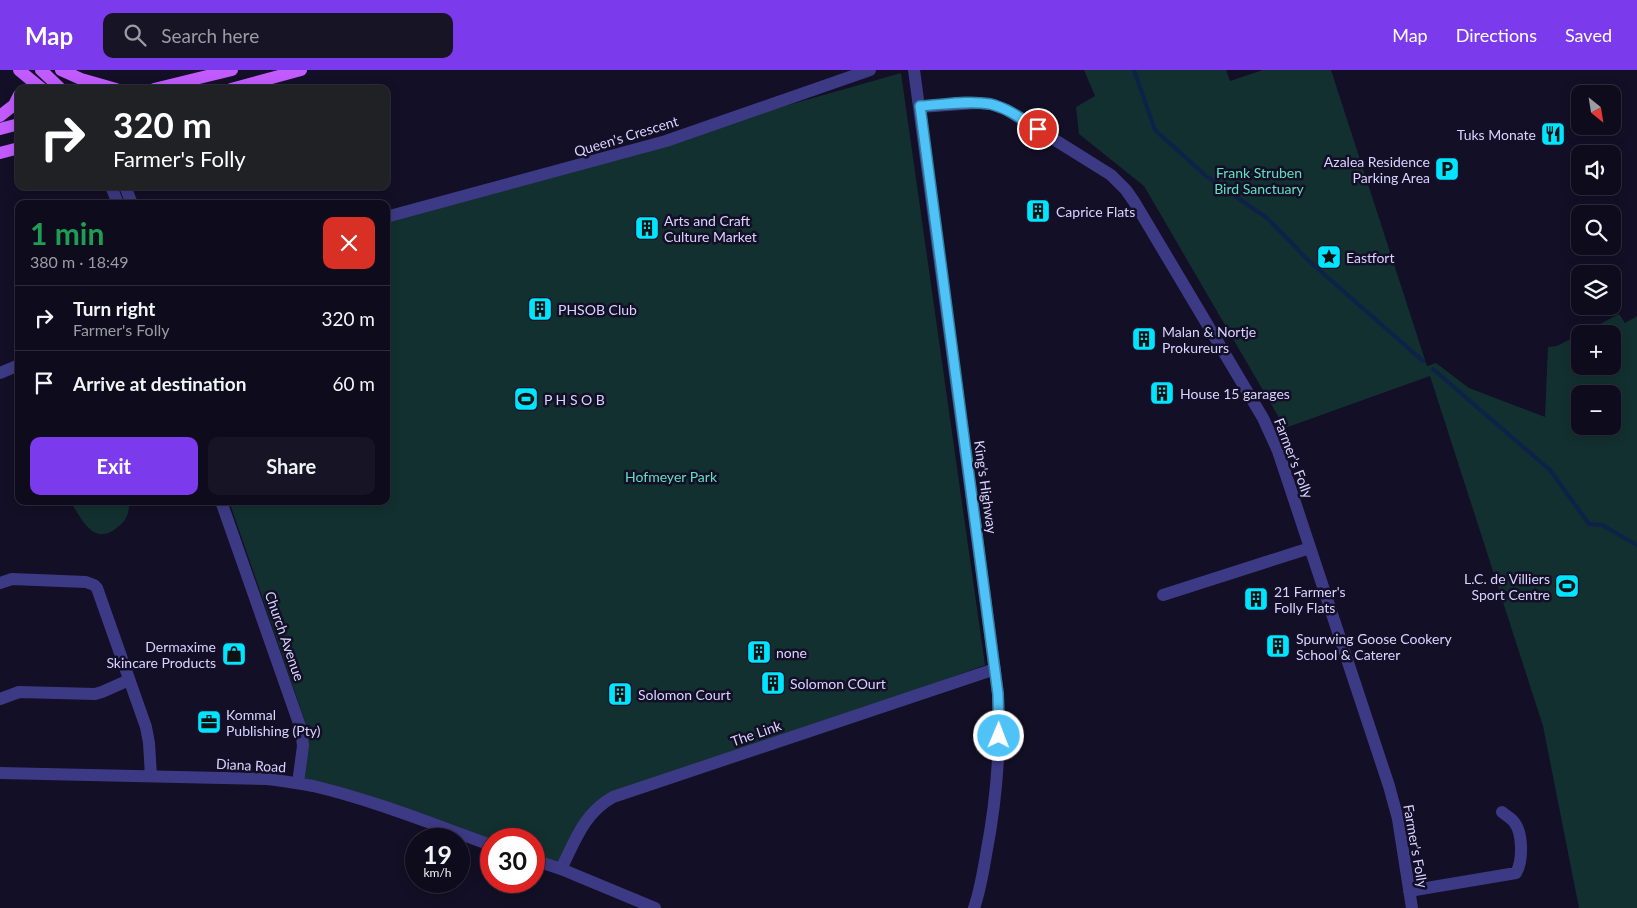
<!DOCTYPE html>
<meta charset="utf-8">
<style>
body{margin:0;font-family:Lato,sans-serif;background:#171425;color:#f1f3f6;height:100vh;display:flex;flex-direction:column;font-size:19px;white-space:nowrap}
*{box-sizing:border-box;margin:0}
p{font-size:16px;color:#9b9ba3}
.icon{flex:none;width:28px;height:28px;fill:none;stroke:currentColor;stroke-width:2;stroke-linecap:round;stroke-linejoin:round}
.map{position:relative;flex:1;overflow:hidden}
.side{position:absolute;left:15px;top:130px;width:375px;height:305px;display:flex;flex-direction:column;background:#0e0b1c;border-radius:10px;box-shadow:0 2px 12px #0003,0 0 0 1px #2e2b3b}
.side>*{flex:none}
.guide{position:absolute;left:15px;top:15px;width:375px;height:105px;border-radius:10px;box-shadow:0 2px 12px #0003,0 0 0 1px #2e2b3b;background:#202124;color:#fff;overflow:hidden}
.needle{width:32px;rotate:150deg}
.controls{position:absolute;left:1571px;top:15px;display:grid;gap:10px}
.controls a{display:grid;place-items:center;width:50px;height:50px;border-radius:10px;background:#0e0b1c;box-shadow:0 2px 12px #0003,0 0 0 1px #2e2b3b;font-size:25px}
.speed{position:absolute;left:405px;top:758px;display:flex;gap:10px;font-size:25px;font-weight:700;text-align:center}
.speed>*{display:grid;place-content:center;width:65px;height:65px;border-radius:50%;background:#0e0b1c;box-shadow:0 2px 12px #0003,0 0 0 1px #2e2b3b;line-height:1}
.speed small{font-size:12px;font-weight:400}
.speed .limit{border:8px solid #d22;background:#fff;color:#111}
.pin{position:absolute;display:grid;place-items:center;width:42px;height:42px;color:#fff;margin:-21px;border:2px solid #fff;border-radius:50%;box-shadow:0 1px 5px #0007}
.me{position:absolute;width:55px;margin:-28px;rotate:1deg;stroke-linejoin:round;filter:drop-shadow(0 0 4px #0008)}
.turn{display:flex;align-items:center;gap:18px;height:105px;padding:0 15px;font-size:22px}
.turn .icon{width:65px;height:65px;stroke-width:2.5}
.turn b{display:block;font-size:35px;line-height:42px}
.round{display:grid;place-items:center;flex:none;width:52px;height:52px;border-radius:10px;background:#171425}
.overview{display:flex;align-items:center;justify-content:space-between;height:85px;padding:0 15px}
h1{font-size:30px;font-weight:700;line-height:38px;color:#1e9e55}
.cta{display:flex;gap:10px;margin-top:auto;padding:10px 15px}
.cta a{flex:1;height:58px;border-radius:10px;background:#7c3aed;color:#fff;font-size:20px;font-weight:700;line-height:58px;text-align:center}
.cta a+a{background:#171425;color:#f1f3f6}
ul{padding:0;list-style:none}
li{display:flex;align-items:center;gap:15px;height:65px;padding:0 15px;border-top:1px solid #2e2b3b}
li div{flex:1}
li b{display:block;font-size:19px}
li em{font-style:normal}
header{display:flex;align-items:center;gap:30px;box-sizing:border-box;height:70px;padding:0 25px;background:#7c3aed;color:#fff}
header strong{font-size:24px}
nav{display:flex;gap:28px;margin-inline-start:auto;font-size:18px}
.search{width:350px;height:45px;background:#171425;display:flex;align-items:center;gap:12px;box-sizing:border-box;padding:0 18px;border-radius:10px;color:#9b9ba3;font-size:19px}
.map>svg:first-child{display:block}
.green{fill:#12302f;fill-rule:evenodd}
.lines{fill:none;stroke-linecap:round;stroke-linejoin:round}
.stream{stroke:#0c2248;stroke-width:4}
.minor{stroke:#3d3a85;stroke-width:12}
.major{stroke:#c25bff;stroke-width:12}
.route-casing{stroke:#337fa1;stroke-width:12}
.route{stroke:#4fc3f7;stroke-width:9}
.labels{text-anchor:middle;dominant-baseline:central;stroke-width:5;stroke-linejoin:round;paint-order:stroke}
.poi-label{font-size:14px;fill:#d9d4ff;stroke:#130f26;text-anchor:start}
.street-label{font-size:14px;fill:#d9d4ff;stroke:#130f26}
.park-label{font-size:14px;fill:#5fe0c0;stroke:#130f26}
</style>
<header>
<strong>Map</strong>
<div class="search"><svg class="icon" aria-label="search" viewBox="0 0 24 24"><circle cx="10" cy="10" r="6"/><path d="M15 15l6 6"/></svg>Search here</div>
<nav><a>Map</a><a>Directions</a><a>Saved</a></nav>
</header>
<div class="map">
<svg width="1637" height="838" viewBox="0 0 1637 838">
<rect width="100%" height="100%" fill="#130f26"/>
<path class="green" d="M 1084,0 L 1226,0 L 1230,11 L 1263,0 L 1331,0 L 1427,296 L 1436,293 L 1469,318 L 1545,347 L 1548,277 L 1557,276 L 1580,264 L 1580,296 L 1612,296 L 1612,264 L 1581,264 L 1619,244 L 1625,253 L 1637,246 L 1637,838 L 1579,838 L 1543,656 L 1430,306 L 1285,358 L 1144,116 L 1079,64 L 1076,37 L 1095,26 ZM 1580,324 L 1612,324 L 1612,356 L 1580,356 Z
M 901,3 L 985,595 L 598,737 L 561,799 L 534,790 L 534,769 L 491,769 L 298,713 L 309,663 L 229,431 L 386,431 L 386,149 Z
M 70,431 L 125,431 L 129,435 C 129,443 126,451 119,456 C 94,478 83,451 70,431 Z"/>
<g class="lines">
<path class="stream" d="M 1134,0 L 1155,60 L 1206,106 L 1267,148 L 1309,191 L 1423,291
M 1433,299 L 1550,400 L 1589,454 L 1602,455 L 1637,475"/>
<path class="minor" d="M 914,0 L 998,624 C 1001,678 996,733 986,785 C 983,803 980,821 974,838
M 920,37 L 976,33 L 991,34 L 1007,40 L 1111,105 L 1126,120 L 1135,133 L 1263,348 L 1278,381 L 1389,716 L 1398,749 L 1412,838
M 111,116 L 118,134
M 125,116 L 132,134
M 386,147 L 666,71 L 870,0
M 0,303 L 19,295
M 221,431 L 301,659 L 303,676 L 298,713
M 0,513 L 12,509 L 86,512 L 94,515 L 97,518 L 146,657 L 149,673 L 151,706
M 1163,525 L 1310,478
M 0,629 L 19,622 L 95,624 L 102,622 L 129,610
M 0,703 L 267,709 C 282,711 298,713 313,716 C 373,730 432,754 491,775
M 534,790 L 561,799 L 655,838
M 561,799 C 575,771 584,743 613,727 L 995,599
M 1409,821 L 1516,803 C 1523,791 1523,763 1514,752 C 1511,748 1505,745 1502,742"/>
<path class="major" d="M 19,0 L 42,19
M 41,0 L 61,19
M 61,0 L 81,9 L 116,19
M 154,19 L 232,0
M 231,19 L 301,0
M 0,46 L 14,35 L 19,25
M 0,59 L 19,54
M 0,83 L 19,78"/>
</g>
<g class="lines">
<defs>
<path id="route" d="M 999,666 L 998,624 L 920,36 C 942,35 967,30 990,34 C 1008,38 1023,50 1038,59"/>
</defs>
<use href="#route" class="route-casing"/>
<use href="#route" class="route"/>
</g>
<defs>
<symbol id="restaurant-square" viewBox="-11 -11 22 22"><rect x="-9" y="-9" width="18" height="18" rx="4" fill="#00e5ff" stroke="#130f26"/><path d="M-5-6h1v4h1v-4h1v4h1v-4h1v5L-1.5 .5V6h-2V.5L-5-1ZM5-6V6H3V1.5H1.5Q1.5-4 5-6Z" fill="#111"/></symbol>
<symbol id="parking-square" viewBox="-11 -11 22 22"><rect x="-9" y="-9" width="18" height="18" rx="4" fill="#00e5ff" stroke="#130f26"/><path d="M-3.5-5.5H1a3.5 3.5 0 0 1 0 7H-1V5.5H-3.5ZM-1-3.4V-.6H.8a1.4 1.4 0 0 0 0-2.8Z" fill="#111"/></symbol>
<symbol id="building-square" viewBox="-11 -11 22 22"><rect x="-9" y="-9" width="18" height="18" rx="4" fill="#00e5ff" stroke="#130f26"/><path d="M-4-6H4V6H1V3H-1V6H-4ZM-2.5-4.3h1.7v1.8h-1.7ZM.8-4.3h1.7v1.8H.8ZM-2.5-1h1.7V.8h-1.7ZM.8-1h1.7V.8H.8Z" fill="#111"/></symbol>
<symbol id="sight-square" viewBox="-11 -11 22 22"><rect x="-9" y="-9" width="18" height="18" rx="4" fill="#00e5ff" stroke="#130f26"/><path d="M0-6L1.8-2.2L6-1.7L2.9 1.2L3.7 5.4L0 3.3L-3.7 5.4L-2.9 1.2L-6-1.7L-1.8-2.2Z" fill="#111"/></symbol>
<symbol id="stadium-square" viewBox="-11 -11 22 22"><rect x="-9" y="-9" width="18" height="18" rx="4" fill="#00e5ff" stroke="#130f26"/><path d="M0-5a6.5 5 0 1 0 0 10a6.5 5 0 1 0 0-10ZM-3.5-1.8h7v3.6h-7Z" fill="#111"/></symbol>
<symbol id="shop-square" viewBox="-11 -11 22 22"><rect x="-9" y="-9" width="18" height="18" rx="4" fill="#00e5ff" stroke="#130f26"/><path d="M-5-2.5h2.3a2.7 3.5 0 0 1 5.4 0H5L5.5 6h-11ZM-1.5-2.5h3a1.5 2.3 0 0 0-3 0Z" fill="#111"/></symbol>
<symbol id="office-square" viewBox="-11 -11 22 22"><rect x="-9" y="-9" width="18" height="18" rx="4" fill="#00e5ff" stroke="#130f26"/><path d="M-6-3h4V-5.5h4V-3h4V5H-6ZM-1-4.5V-3h2v-1.5ZM-6 0V1H6V0Z" fill="#111"/></symbol>
</defs>
<g fill-rule="evenodd">
<use href="#restaurant-square" x="1539" y="50" width="28" height="28"/>
<use href="#parking-square" x="1433" y="85" width="28" height="28"/>
<use href="#building-square" x="1024" y="127" width="28" height="28"/>
<use href="#building-square" x="633" y="144" width="28" height="28"/>
<use href="#sight-square" x="1315" y="173" width="28" height="28"/>
<use href="#building-square" x="526" y="225" width="28" height="28"/>
<use href="#building-square" x="1130" y="255" width="28" height="28"/>
<use href="#building-square" x="1148" y="309" width="28" height="28"/>
<use href="#stadium-square" x="512" y="315" width="28" height="28"/>
<use href="#stadium-square" x="1553" y="502" width="28" height="28"/>
<use href="#building-square" x="1242" y="515" width="28" height="28"/>
<use href="#building-square" x="1264" y="562" width="28" height="28"/>
<use href="#building-square" x="745" y="568" width="28" height="28"/>
<use href="#shop-square" x="220" y="570" width="28" height="28"/>
<use href="#building-square" x="759" y="599" width="28" height="28"/>
<use href="#building-square" x="606" y="610" width="28" height="28"/>
<use href="#office-square" x="195" y="638" width="28" height="28"/>
</g>
<g class="labels">
<g class="poi-label">
<text x="1536" y="64" text-anchor="end">Tuks Monate</text>
<text x="1430" y="91" text-anchor="end">Azalea Residence<tspan x="1430" dy="16">Parking Area</tspan></text>
<text x="1056" y="141">Caprice Flats</text>
<text x="664" y="150">Arts and Craft<tspan x="664" dy="16">Culture Market</tspan></text>
<text x="1346" y="187">Eastfort</text>
<text x="558" y="239">PHSOB Club</text>
<text x="1162" y="261">Malan &amp; Nortje<tspan x="1162" dy="16">Prokureurs</tspan></text>
<text x="1180" y="323">House 15 garages</text>
<text x="544" y="329">P H S O B</text>
<text x="1550" y="508" text-anchor="end">L.C. de Villiers<tspan x="1550" dy="16">Sport Centre</tspan></text>
<text x="1274" y="521">21 Farmer's<tspan x="1274" dy="16">Folly Flats</tspan></text>
<text x="1296" y="568">Spurwing Goose Cookery<tspan x="1296" dy="16">School &amp; Caterer</tspan></text>
<text x="216" y="576" text-anchor="end">Dermaxime<tspan x="216" dy="16">Skincare Products</tspan></text>
<text x="776" y="582">none</text>
<text x="790" y="613">Solomon COurt</text>
<text x="638" y="624">Solomon Court</text>
<text x="226" y="644">Kommal<tspan x="226" dy="16">Publishing (Pty)</tspan></text>
</g>
<g class="street-label">
<text transform="translate(626 66) rotate(-17)">Queen's Crescent</text>
<text transform="translate(1294 388) rotate(69)">Farmer's Folly</text>
<text transform="translate(986 417) rotate(82)">King's Highway</text>
<text transform="translate(285 566) rotate(71)">Church Avenue</text>
<text transform="translate(756 663) rotate(-19)">The Link</text>
<text transform="translate(251 695) rotate(3)">Diana Road</text>
<text transform="translate(1416 776) rotate(80)">Farmer's Folly</text>
</g>
<g class="park-label">
<text x="1259" y="102">Frank Struben<tspan x="1259" dy="16">Bird Sanctuary</tspan></text>
<text x="671" y="406">Hofmeyer Park</text>
</g>
</g>
</svg>
<div class="controls">
<a><svg class="needle" viewBox="-14 -14 28 28"><path d="M0-13l5 13h-10z" fill="#e53935"/><path d="M0 13l5-13h-10z" fill="#9b9ba3"/></svg></a>
<a><svg class="icon" aria-label="sound" viewBox="0 0 24 24"><path d="M4 9h4l5-4v14l-5-4H4zM17 9q2 3 0 6"/></svg></a>
<a><svg class="icon" aria-label="search" viewBox="0 0 24 24"><circle cx="10" cy="10" r="6"/><path d="M15 15l6 6"/></svg></a>
<a><svg class="icon" aria-label="layers" viewBox="0 0 24 24"><path d="M12 4l9 5-9 5-9-5zM3 14l9 5 9-5"/></svg></a>
<a>+</a>
<a>−</a>
</div>
<div class="speed"><div>19<small>km/h</small></div><div class="limit">30</div></div>
<div class="pin" style="left:1038px;top:59px;background:#d93025"><svg class="icon" aria-label="arrive" viewBox="0 0 24 24"><path d="M6 21V4h12l-3 4 3 4H6"/></svg></div>
<svg class="me" style="left:999px;top:666px" viewBox="-20 -20 40 40"><circle r="17" fill="#4fc3f7" stroke="#fff" stroke-width="3"/><path d="M0-11L8 9 0 5-8 9z" fill="#fff"/></svg>
<div class="guide">
<div class="turn"><svg class="icon" aria-label="right" viewBox="0 0 24 24"><path d="M7 20v-9h11M14 6l5 5-5 5"/></svg><div><b>320 m</b>Farmer's Folly</div></div>
</div>
<section class="side">
<div class="overview"><div><h1>1 min</h1><p>380 m · 18:49</p></div><a class="round" style="background:#d93025;color:#fff"><svg class="icon" aria-label="close" viewBox="0 0 24 24"><path d="M6 6l12 12M18 6L6 18"/></svg></a></div>
<ul>
<li><svg class="icon" aria-label="right" viewBox="0 0 24 24"><path d="M7 20v-9h11M14 6l5 5-5 5"/></svg><div><b>Turn right</b><p>Farmer's Folly</p></div><em>320 m</em></li>
<li><svg class="icon" aria-label="arrive" viewBox="0 0 24 24"><path d="M6 21V4h12l-3 4 3 4H6"/></svg><div><b>Arrive at destination</b></div><em>60 m</em></li>
</ul>
<div class="cta"><a>Exit</a><a>Share</a></div>
</section>
</div>
